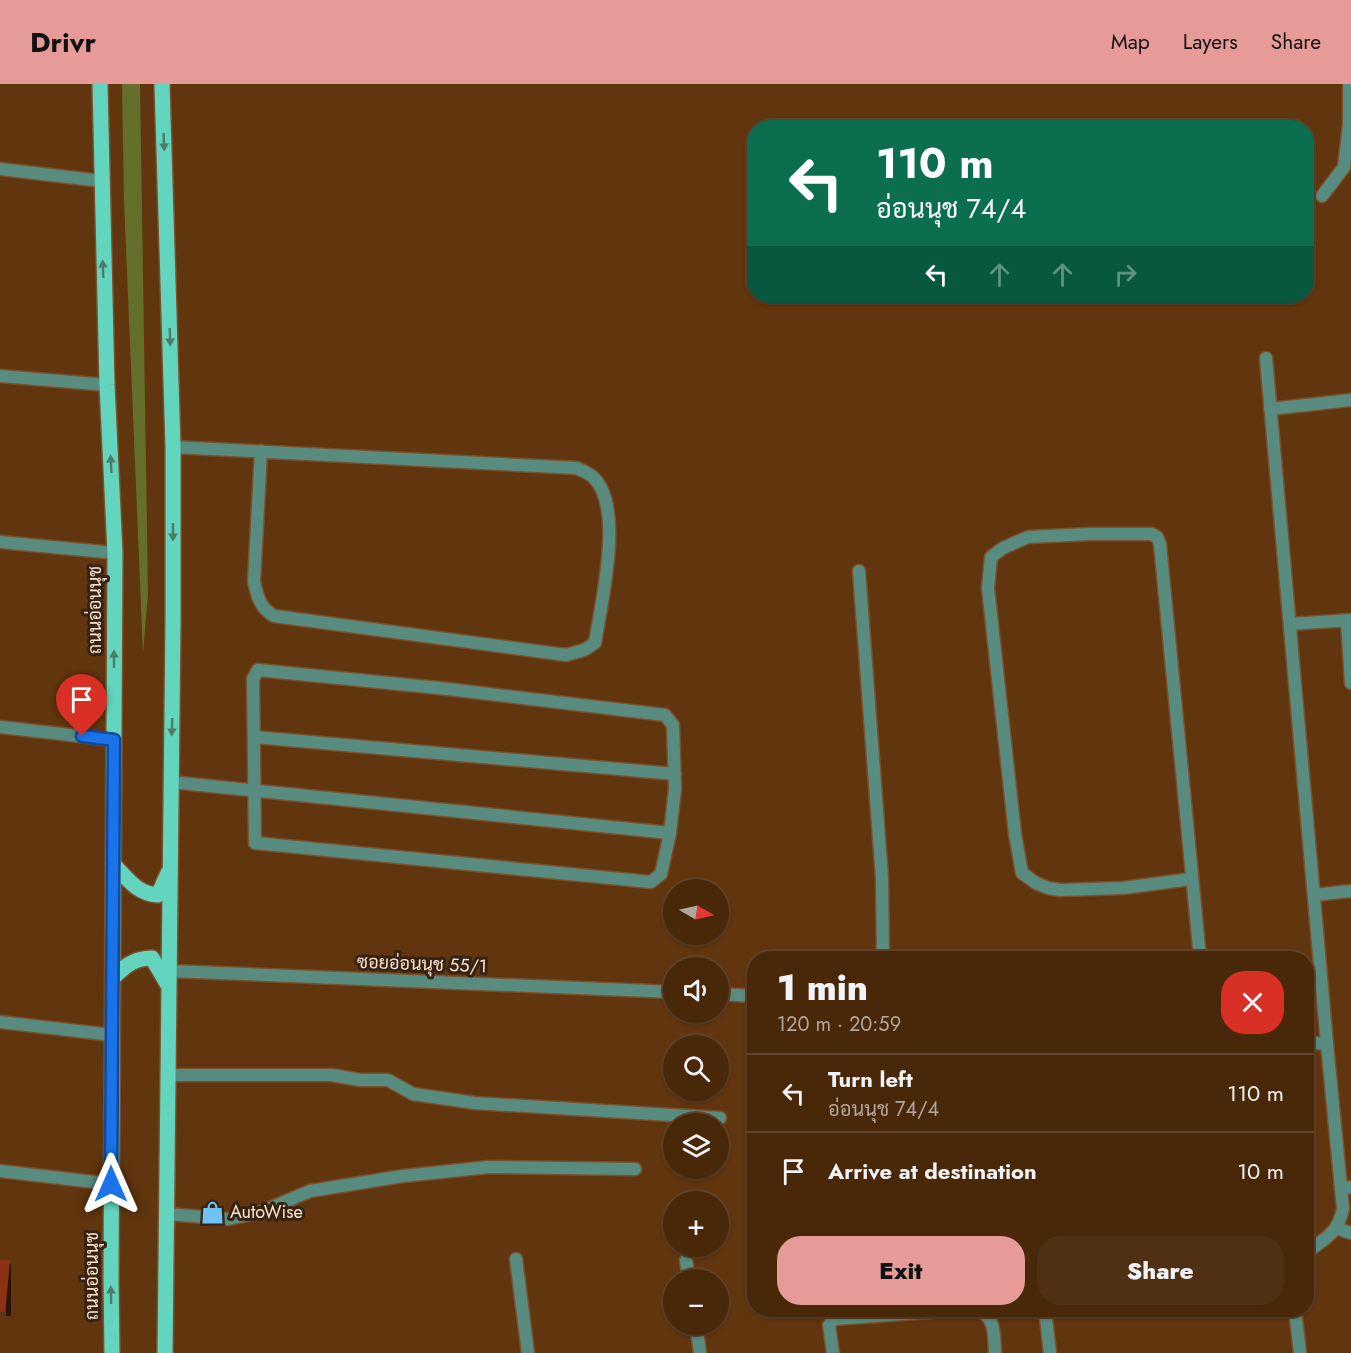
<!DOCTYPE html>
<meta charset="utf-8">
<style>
body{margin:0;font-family:Jost,Sarabun,sans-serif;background:#503013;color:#f1f3f6;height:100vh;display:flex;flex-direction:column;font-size:22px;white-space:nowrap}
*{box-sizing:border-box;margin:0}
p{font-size:20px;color:#b1a69c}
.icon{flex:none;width:33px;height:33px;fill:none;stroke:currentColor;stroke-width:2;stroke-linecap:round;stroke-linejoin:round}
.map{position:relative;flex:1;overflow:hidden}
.sheet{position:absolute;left:747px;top:867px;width:567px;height:366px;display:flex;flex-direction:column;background:#49280a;border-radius:24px;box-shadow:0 2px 4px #0004,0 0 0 2px #61442b}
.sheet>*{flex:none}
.hud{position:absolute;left:747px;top:36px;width:567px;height:183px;border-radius:24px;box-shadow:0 2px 4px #0004,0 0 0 2px #61442b;background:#0b6e4f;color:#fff;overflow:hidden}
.needle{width:39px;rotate:99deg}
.buttons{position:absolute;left:663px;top:795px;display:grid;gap:12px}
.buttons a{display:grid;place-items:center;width:66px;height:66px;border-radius:50%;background:#49280a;box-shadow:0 2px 4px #0004,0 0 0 2px #61442b;font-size:30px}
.pin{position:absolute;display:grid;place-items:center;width:51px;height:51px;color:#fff;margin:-62px -26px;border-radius:50% 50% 50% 0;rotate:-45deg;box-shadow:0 0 6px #0007}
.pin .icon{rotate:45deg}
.me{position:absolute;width:66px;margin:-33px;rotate:0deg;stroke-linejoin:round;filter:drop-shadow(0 0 4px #0008)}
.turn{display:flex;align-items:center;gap:21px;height:126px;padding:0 30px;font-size:27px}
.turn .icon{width:78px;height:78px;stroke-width:2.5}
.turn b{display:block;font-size:42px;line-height:51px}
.lanes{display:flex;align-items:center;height:57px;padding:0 30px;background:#0003;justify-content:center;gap:30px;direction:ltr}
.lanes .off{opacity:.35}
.round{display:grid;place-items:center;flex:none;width:63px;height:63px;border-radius:24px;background:#503013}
.summary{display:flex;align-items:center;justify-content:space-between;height:102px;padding:0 30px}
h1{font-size:36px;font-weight:800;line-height:45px}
.button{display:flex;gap:12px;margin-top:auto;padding:12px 30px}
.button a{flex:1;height:69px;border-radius:24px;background:#e69b98;color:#111;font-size:24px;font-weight:800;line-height:69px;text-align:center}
.button a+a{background:#503013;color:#f1f3f6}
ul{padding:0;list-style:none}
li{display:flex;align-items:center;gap:18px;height:78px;padding:0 30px;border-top:2px solid #61442b}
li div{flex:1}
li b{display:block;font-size:22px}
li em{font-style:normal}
header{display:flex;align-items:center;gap:36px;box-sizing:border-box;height:84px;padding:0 30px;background:#e69b98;color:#111}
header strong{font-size:28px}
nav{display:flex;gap:33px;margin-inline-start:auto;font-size:21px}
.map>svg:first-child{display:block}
.green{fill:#636f2a}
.building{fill:#8b3213;filter:url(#shadow)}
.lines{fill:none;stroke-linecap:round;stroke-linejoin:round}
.service-casing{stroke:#7a512d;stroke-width:15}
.minor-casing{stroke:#7a512d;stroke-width:15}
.primary-casing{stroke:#7a512d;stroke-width:18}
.service{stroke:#598c80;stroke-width:12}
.minor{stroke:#598c80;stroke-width:12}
.primary{stroke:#63d4bd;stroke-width:15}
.oneway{fill:#4d7c68}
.route-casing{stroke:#114b97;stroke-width:15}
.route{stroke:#1a73e8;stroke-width:10}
.labels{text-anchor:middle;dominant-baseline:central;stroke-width:6;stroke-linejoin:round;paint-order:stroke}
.street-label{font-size:18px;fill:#fde2ce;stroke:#372314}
.poi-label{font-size:18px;fill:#fde2ce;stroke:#372314;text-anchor:start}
</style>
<header>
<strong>Drivr</strong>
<nav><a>Map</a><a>Layers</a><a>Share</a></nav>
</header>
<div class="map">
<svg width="1351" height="1269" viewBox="0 0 1351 1269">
<defs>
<filter id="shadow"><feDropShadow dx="6" dy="4" stdDeviation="0" flood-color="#0009"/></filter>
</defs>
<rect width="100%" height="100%" fill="#61350e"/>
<path class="green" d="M 122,0 L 140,0 L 148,510 L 143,570 L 124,117 Z"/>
<path class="building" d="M 0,1176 L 10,1176 L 5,1228 L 0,1228 Z"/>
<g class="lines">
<defs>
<path id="service" d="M 173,363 L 577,384 C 582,387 589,389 593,393 C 625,423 601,519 595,559 L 584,566 L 566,571 L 274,532 C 260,524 257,512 254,497 L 261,367
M 859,487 L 882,794 L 883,874
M 258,586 L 439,604 L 665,631 L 673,641 L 675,705 L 670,749 L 661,790 L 651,798 L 255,759 L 253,595 Z
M 254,653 L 675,690
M 171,698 L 670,749
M 1191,795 L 1123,804 L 1060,806 L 1048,804 L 1036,799 L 1022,789 L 1015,750 L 988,504 L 991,473 L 1003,464 L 1028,453 L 1090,450 L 1152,450 L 1157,453 L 1160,460 L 1200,874
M 1336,1144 L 1351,1149
M 1306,1169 C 1325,1154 1337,1151 1343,1125 L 1327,960
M 977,1226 C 996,1231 994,1253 995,1269
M 1295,1226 L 1300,1269
M 833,1269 L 829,1241 L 834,1235 L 958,1226"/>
<path id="minor" d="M 0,85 L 101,97
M 1322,112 L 1344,83 L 1349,41 L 1349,0
M 1266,274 L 1327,960 L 1306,958
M 0,292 L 107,301
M 1270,325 L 1351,316
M 0,458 L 115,469
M 1347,536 L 1351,599
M 1290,540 L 1351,536
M 0,643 L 114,656
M 1314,811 L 1351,807
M 170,887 L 674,908
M 718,910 L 754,912
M 0,938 L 112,951
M 169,991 L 332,991 L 360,996 L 388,996 L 413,1010 L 475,1019 L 720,1034
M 0,1087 L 111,1100
M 1341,1104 L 1351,1103
M 167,1130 L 228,1135 L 261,1128 L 310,1107 L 403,1092 L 489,1083 L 635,1085
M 516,1175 L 528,1269
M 686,1176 L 689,1196
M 1045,1226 L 1050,1269
M 696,1240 L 700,1269"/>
<path id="primary" d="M 100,0 L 107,301 L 115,469 L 111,1194 L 112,1269
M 162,0 L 173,363 L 173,538 L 165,1269
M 113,780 C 127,794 137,810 158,811 L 168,789
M 113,894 C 125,882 134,874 152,874 L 169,903"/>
</defs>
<use href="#service" class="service-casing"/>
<use href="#minor" class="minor-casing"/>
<use href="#primary" class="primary-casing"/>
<use href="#service" class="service"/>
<use href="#minor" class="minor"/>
<use href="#primary" class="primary"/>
</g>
<defs><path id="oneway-solid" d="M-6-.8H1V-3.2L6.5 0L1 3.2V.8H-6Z" transform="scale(1.5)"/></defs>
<g class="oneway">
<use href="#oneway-solid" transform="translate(164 58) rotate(88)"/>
<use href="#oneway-solid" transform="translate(103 185) rotate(-92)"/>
<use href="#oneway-solid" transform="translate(170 253) rotate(88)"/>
<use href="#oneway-solid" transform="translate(111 380) rotate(-93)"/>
<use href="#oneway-solid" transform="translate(173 448) rotate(90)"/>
<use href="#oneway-solid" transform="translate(114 575) rotate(-90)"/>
<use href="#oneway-solid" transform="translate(172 643) rotate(91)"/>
<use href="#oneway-solid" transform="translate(111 1211) rotate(-91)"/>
</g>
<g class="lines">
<defs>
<path id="route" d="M 82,652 L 114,656 L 111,1100"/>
</defs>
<use href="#route" class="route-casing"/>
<use href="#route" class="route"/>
</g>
<defs>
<symbol id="shop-bare" viewBox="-9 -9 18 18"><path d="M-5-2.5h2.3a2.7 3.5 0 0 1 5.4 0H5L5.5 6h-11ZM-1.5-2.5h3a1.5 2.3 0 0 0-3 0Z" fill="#70c1f4" stroke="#372314" stroke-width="2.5" paint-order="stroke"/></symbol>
</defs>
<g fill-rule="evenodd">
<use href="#shop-bare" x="196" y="1112" width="33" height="33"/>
</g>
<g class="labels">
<g class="street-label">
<text transform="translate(95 526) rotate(-90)">ถนนอ่อนนุช</text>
<text transform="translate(422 880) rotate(2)">ซอยอ่อนนุช 55/1</text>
<text transform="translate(92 1192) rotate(-90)">ถนนอ่อนนุช</text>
</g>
<g class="poi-label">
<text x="230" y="1128">AutoWise</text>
</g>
</g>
</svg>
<div class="buttons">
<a><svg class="needle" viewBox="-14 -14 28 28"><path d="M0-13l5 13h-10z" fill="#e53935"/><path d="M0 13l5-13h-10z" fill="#b1a69c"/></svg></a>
<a><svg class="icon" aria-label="sound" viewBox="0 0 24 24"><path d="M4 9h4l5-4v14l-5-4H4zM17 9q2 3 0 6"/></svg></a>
<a><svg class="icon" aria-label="search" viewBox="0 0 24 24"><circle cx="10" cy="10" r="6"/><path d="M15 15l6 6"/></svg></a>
<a><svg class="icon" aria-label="layers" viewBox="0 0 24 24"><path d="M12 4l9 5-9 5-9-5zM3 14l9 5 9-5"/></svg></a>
<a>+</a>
<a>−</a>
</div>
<div class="pin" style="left:82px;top:652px;background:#d93025"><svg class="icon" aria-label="arrive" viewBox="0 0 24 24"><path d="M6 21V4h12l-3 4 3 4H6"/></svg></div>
<svg class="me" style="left:111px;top:1100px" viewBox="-20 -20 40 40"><path d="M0-17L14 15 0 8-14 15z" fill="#1a73e8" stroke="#fff" stroke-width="4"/></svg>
<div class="hud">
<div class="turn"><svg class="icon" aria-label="left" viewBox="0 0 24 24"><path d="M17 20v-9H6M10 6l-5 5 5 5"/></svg><div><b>110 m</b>อ่อนนุช 74/4</div></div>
<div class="lanes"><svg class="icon" aria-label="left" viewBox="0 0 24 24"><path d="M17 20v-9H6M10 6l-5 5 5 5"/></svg><svg class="icon off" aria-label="ahead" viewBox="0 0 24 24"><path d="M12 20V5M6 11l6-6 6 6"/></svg><svg class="icon off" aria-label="ahead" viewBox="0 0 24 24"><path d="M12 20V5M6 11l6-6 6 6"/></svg><svg class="icon off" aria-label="right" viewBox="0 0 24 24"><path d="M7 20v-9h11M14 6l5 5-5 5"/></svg></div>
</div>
<section class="sheet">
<div class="summary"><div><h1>1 min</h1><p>120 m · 20:59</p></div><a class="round" style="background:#d93025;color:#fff"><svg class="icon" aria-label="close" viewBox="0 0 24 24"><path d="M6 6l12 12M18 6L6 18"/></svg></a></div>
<ul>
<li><svg class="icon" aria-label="left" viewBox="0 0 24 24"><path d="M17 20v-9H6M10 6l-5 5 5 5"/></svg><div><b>Turn left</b><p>อ่อนนุช 74/4</p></div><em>110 m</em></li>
<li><svg class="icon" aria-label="arrive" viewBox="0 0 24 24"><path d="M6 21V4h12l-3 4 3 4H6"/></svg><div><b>Arrive at destination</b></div><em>10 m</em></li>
</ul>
<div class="button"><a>Exit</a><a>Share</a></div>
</section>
</div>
